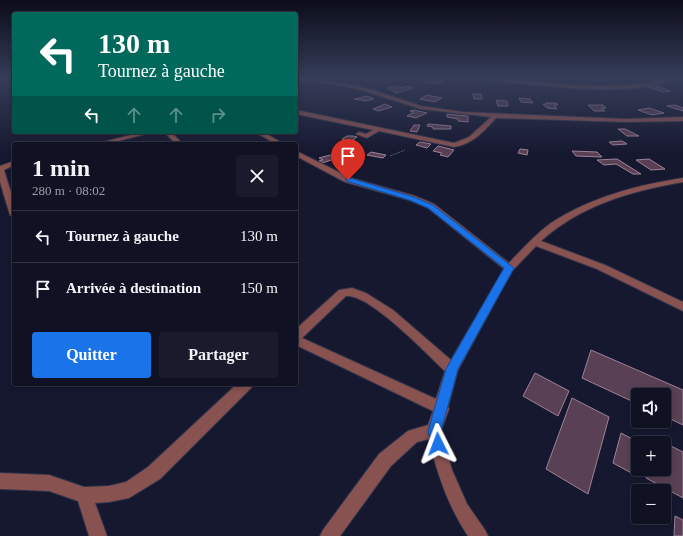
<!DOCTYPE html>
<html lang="fr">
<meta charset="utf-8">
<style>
body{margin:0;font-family:"Times New Roman",serif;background:#191b2c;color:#f1f3f6;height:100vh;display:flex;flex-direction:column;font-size:15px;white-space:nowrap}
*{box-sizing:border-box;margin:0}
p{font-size:13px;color:#9c9ea6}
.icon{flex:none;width:22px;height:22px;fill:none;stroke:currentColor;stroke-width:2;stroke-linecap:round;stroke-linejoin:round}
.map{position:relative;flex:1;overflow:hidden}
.panel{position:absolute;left:12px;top:142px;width:286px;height:244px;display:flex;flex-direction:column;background:#101224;border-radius:4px;box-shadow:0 2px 6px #0003,0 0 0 1px #303241}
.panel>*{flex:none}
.guide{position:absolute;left:12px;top:12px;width:286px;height:122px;border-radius:4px;box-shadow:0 2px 6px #0003,0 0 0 1px #303241;background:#00695c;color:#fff;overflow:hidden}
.buttons{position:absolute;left:631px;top:388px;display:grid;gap:8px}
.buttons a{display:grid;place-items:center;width:40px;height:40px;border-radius:4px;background:#101224;box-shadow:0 2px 6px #0003,0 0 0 1px #303241;font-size:20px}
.pin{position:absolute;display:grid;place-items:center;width:34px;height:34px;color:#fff;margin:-41px -17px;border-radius:50% 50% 50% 0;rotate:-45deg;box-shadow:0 0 4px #0007}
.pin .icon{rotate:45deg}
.me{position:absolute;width:44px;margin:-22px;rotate:357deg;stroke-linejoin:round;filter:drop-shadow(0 0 3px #0008)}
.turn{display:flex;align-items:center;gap:14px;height:84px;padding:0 20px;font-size:18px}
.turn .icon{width:52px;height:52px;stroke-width:2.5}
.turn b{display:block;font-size:28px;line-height:34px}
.lanes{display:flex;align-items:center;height:38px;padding:0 20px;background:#0003;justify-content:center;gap:20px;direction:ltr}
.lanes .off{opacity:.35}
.round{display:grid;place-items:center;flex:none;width:42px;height:42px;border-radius:4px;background:#191b2c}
.head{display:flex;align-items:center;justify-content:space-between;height:68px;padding:0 20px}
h1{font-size:24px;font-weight:700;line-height:30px}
.action{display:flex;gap:8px;margin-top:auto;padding:8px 20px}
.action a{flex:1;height:46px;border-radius:4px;background:#1a73e8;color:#fff;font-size:16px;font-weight:700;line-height:46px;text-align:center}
.action a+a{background:#191b2c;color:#f1f3f6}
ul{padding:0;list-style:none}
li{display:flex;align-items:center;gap:12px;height:52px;padding:0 20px;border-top:1px solid #303241}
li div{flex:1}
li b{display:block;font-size:15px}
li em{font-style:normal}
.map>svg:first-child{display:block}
.building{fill:#594054;stroke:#9e8299}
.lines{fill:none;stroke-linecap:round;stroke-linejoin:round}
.street-casing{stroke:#32344b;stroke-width:2}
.path{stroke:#5b5e73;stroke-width:1;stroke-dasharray:2 1;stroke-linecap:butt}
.street{fill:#885250;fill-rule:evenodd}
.route{fill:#1a73e8;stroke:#114b97}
</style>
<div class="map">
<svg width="683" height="536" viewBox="0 0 683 536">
<rect width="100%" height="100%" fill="#161830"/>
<path class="building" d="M 432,79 L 443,81 L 437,84 L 425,82 Z
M 395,86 L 401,88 L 407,86 L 413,88 L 396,93 L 387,88 Z
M 656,86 L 671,91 L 663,92 L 648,87 Z
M 473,94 L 481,94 L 482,99 L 474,99 Z
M 427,95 L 442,98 L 435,102 L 420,99 Z
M 367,96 L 374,99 L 366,101 L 354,99 Z
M 519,98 L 530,99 L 533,103 L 521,102 Z
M 496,100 L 507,101 L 508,106 L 498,106 Z
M 546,103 L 556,103 L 558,105 L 554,105 L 557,109 L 547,108 L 543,104 L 547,104 Z
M 385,104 L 392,107 L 378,111 L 373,109 Z
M 588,105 L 603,105 L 606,108 L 601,108 L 605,111 L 594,111 Z
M 675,105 L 683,108 L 683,111 L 667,106 Z
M 649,108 L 664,113 L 652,115 L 638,110 Z
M 414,110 L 427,113 L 416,118 L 407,116 L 414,112 L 410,111 Z
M 447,114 L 468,116 L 468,122 L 458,121 L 458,119 L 447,117 Z
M 428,124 L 451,126 L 451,129 L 433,129 L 433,127 L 427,126 Z
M 414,125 L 420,125 L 417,132 L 410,131 Z
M 618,129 L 625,129 L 639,136 L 627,136 Z
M 347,136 L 353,136 L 357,137 L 350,142 L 342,139 Z
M 622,141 L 627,144 L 613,145 L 609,142 Z
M 420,142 L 431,144 L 427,148 L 416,145 Z
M 348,145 L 355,147 L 353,149 L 359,150 L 357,152 L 343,148 Z
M 438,146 L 454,150 L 448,157 L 440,155 L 442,153 L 433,151 Z
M 520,149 L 528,150 L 527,155 L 518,153 Z
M 572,151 L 597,152 L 602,157 L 576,156 Z
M 371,152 L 386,155 L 383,158 L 367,155 Z
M 330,155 L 338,158 L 322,163 L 319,161 L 323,160 L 319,158 Z
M 617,159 L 641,174 L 633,174 L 616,164 L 604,165 L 597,160 Z
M 649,159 L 665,169 L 651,170 L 636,160 Z
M 591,350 L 683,390 L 683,425 L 664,416 L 664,395 L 638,395 L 638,404 L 582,378 Z
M 535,373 L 569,391 L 558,416 L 523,396 Z
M 572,398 L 609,417 L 588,494 L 546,469 Z
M 621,433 L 640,443 L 638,443 L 638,458 L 635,475 L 613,463 Z
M 653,437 L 683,452 L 683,498 L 646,478 L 647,469 L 664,469 L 664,443 L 652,443 Z
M 675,516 L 683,520 L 683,536 L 674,536 Z"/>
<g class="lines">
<defs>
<path id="street" d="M 296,78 L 352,85 L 373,90 L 421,106 L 463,112 L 626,119 L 683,117 L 683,121 L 626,122 L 496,118 C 484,131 473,144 454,147 L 379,131 L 367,138 L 356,134 L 359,132 L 366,134 L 373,130 L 296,114 L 296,110 L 454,143 L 469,137 L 491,117 L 421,109 L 361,90 L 334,84 L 296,80 Z
M 478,78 C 520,78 562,87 604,86 C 619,86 635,85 650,83 C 659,81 667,78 677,78 C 636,97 559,87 514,83 C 503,81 488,82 478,78 Z
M 143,132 L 154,132 L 106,144 L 95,144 Z
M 164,132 L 171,132 L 183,144 L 176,144 Z
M 255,132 L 263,132 L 284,144 L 276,144 Z
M 296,151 L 351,178 L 415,196 L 434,204 L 509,263 C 522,249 536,234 551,223 C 591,197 637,185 683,178 L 683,182 C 631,191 581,205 541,241 L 605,265 L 683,302 L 683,311 L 597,269 L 536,246 L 513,270 L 501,291 L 458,370 L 448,407 L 449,409 L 441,431 L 452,470 L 467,504 L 485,530 L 488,536 L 468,536 C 448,506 437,474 429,439 L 417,442 L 391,466 L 340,536 L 320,536 L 323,530 L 379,454 L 408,431 L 428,425 L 433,411 L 296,345 L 296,329 L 339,290 L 352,288 L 366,293 L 393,310 L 451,360 L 504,269 L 428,208 L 409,200 L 345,182 L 296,156 ZM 346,296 C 369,293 427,354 445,371 L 436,399 L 302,338 Z
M 14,161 L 14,165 L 4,170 L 14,202 L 14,218 L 10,215 L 0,182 L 0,166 Z
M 237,384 L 253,384 L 251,388 L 160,479 L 129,498 L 109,502 L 95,503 L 107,536 L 89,536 L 78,501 L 49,491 L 0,489 L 0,473 L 49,475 L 84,487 L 109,486 L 126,482 L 148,467 Z"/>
</defs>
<use href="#street" class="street-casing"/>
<path class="path" d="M 390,156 L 405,150"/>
<use href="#street" class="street"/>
</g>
<linearGradient id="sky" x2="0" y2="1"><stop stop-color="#0c0d1a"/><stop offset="0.51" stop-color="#363d59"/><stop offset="1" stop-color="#363d59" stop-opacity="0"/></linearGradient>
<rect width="683" height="153" fill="url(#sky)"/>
<path class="route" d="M 346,178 L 350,178 L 414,197 L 433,205 L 514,268 L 458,369 L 441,431 L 444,444 L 442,449 L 438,451 L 433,449 L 428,431 L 446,369 L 504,268 L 428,208 L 409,200 L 346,181 Z"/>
</svg>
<div class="buttons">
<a><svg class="icon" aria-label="sound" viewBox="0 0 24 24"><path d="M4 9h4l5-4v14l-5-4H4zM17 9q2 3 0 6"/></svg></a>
<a>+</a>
<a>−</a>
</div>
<div class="pin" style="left:348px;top:180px;background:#d93025"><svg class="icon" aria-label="arrive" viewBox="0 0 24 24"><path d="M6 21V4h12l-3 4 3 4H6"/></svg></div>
<svg class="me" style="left:438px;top:444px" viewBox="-20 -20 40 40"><path d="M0-17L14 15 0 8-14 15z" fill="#1a73e8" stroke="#fff" stroke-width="4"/></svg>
<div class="guide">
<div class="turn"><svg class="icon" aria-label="left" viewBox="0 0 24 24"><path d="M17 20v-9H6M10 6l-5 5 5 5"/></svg><div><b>130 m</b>Tournez à gauche</div></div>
<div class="lanes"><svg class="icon" aria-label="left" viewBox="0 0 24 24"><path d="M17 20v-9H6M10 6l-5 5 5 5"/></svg><svg class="icon off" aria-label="ahead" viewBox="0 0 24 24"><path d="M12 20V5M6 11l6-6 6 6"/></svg><svg class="icon off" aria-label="ahead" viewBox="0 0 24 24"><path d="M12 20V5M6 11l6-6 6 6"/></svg><svg class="icon off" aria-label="right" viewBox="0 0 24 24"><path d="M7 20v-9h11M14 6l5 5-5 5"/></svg></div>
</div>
<section class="panel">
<div class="head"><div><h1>1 min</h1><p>280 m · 08:02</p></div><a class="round"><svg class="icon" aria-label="close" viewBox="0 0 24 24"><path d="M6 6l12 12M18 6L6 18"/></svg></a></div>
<ul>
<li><svg class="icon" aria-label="left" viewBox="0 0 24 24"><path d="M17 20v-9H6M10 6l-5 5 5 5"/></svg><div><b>Tournez à gauche</b></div><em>130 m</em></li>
<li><svg class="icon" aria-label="arrive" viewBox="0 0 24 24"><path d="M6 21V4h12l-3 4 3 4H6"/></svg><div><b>Arrivée à destination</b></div><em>150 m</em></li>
</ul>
<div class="action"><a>Quitter</a><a>Partager</a></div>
</section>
</div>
